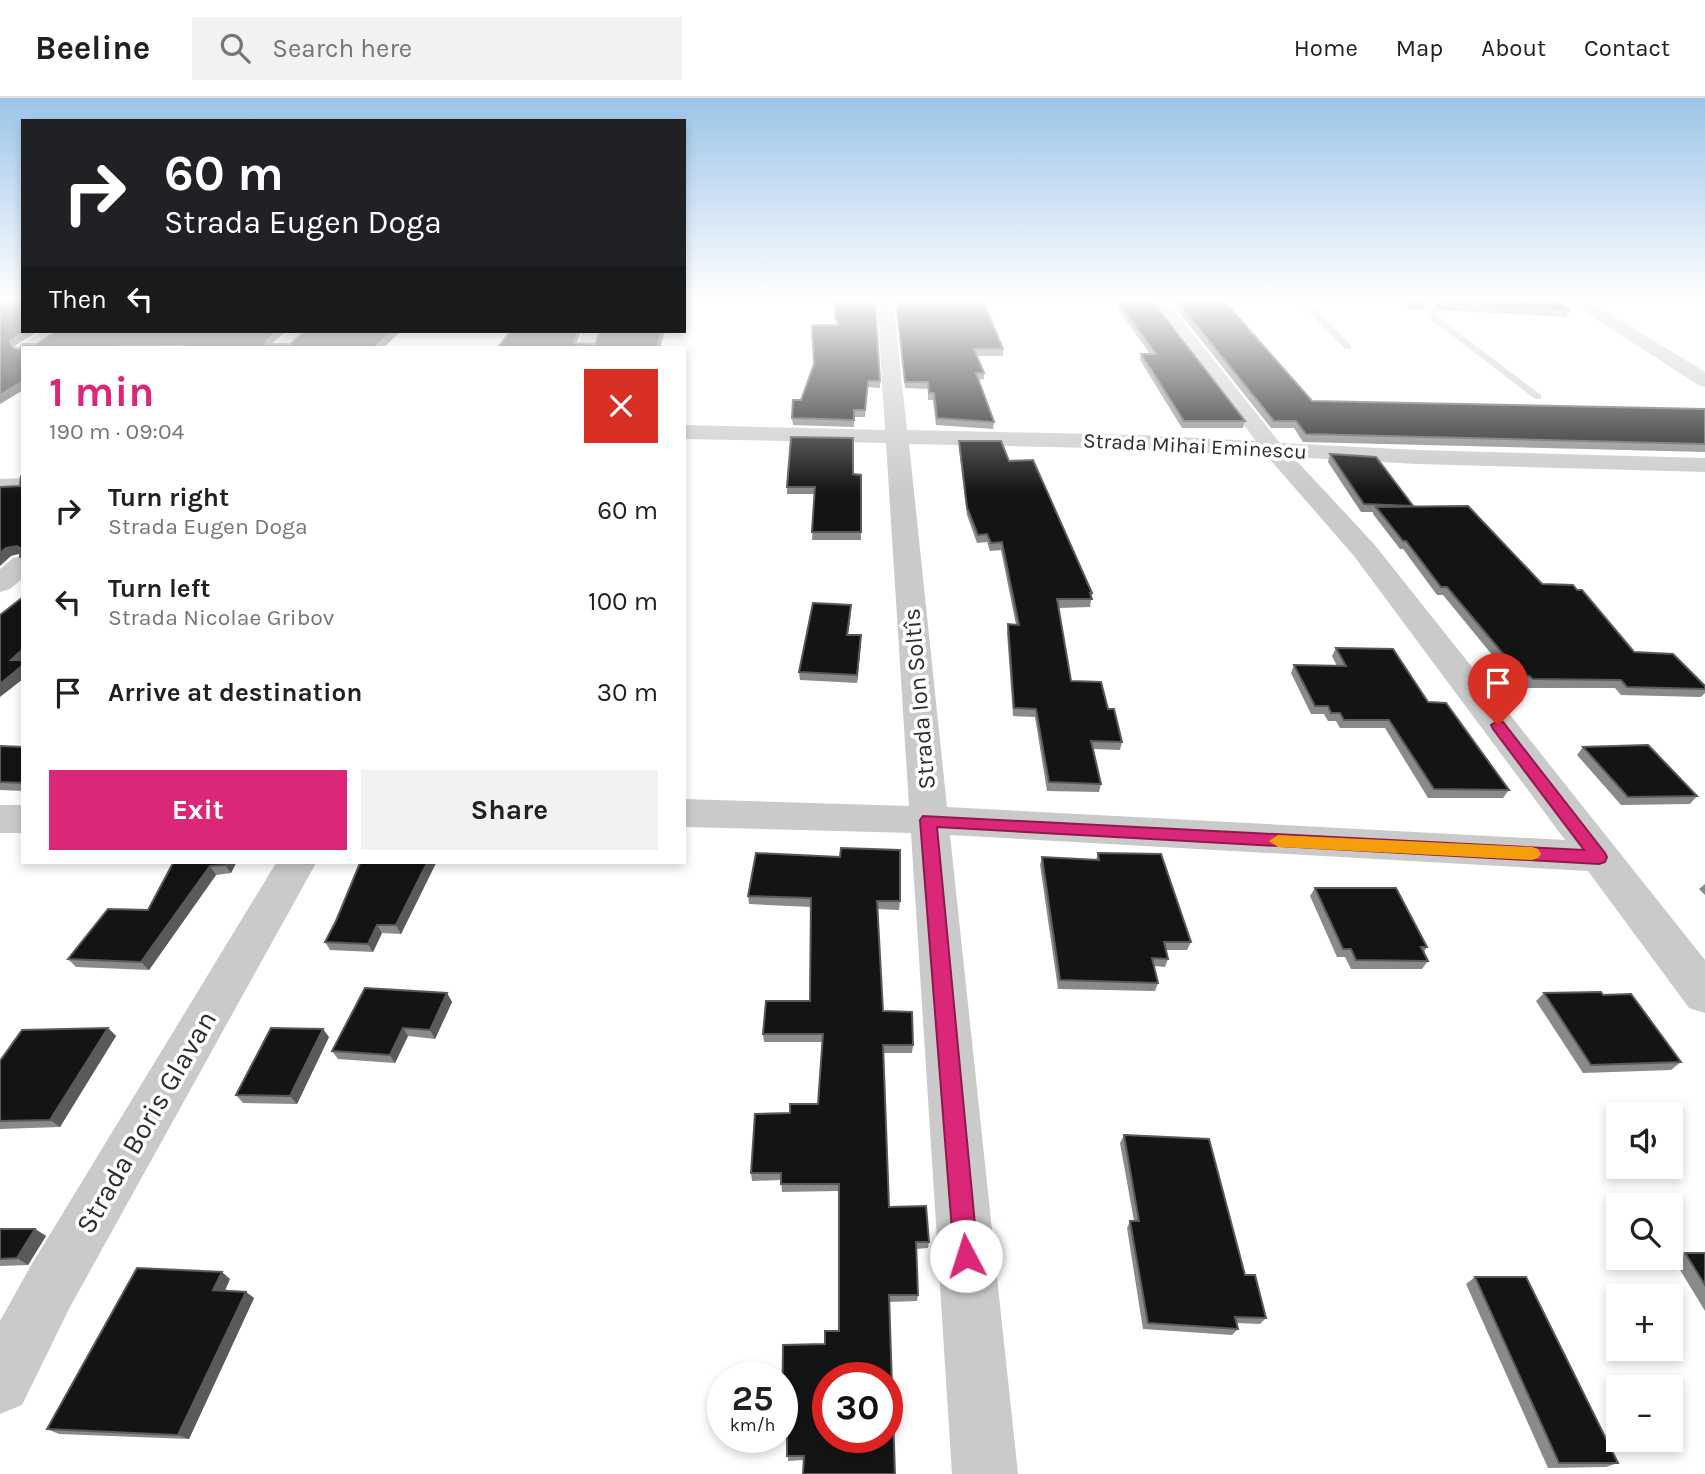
<!DOCTYPE html>
<meta charset="utf-8">
<style>
body{margin:0;font-family:Karla,sans-serif;background:#f2f2f2;color:#202124;height:100vh;display:flex;flex-direction:column;font-size:26px;white-space:nowrap}
*{box-sizing:border-box;margin:0}
p{font-size:23px;color:#757577}
.icon{flex:none;width:38px;height:38px;fill:none;stroke:currentColor;stroke-width:2;stroke-linecap:round;stroke-linejoin:round}
.map{position:relative;flex:1;overflow:hidden}
.sheet{position:absolute;left:21px;top:248px;width:665px;height:518px;display:flex;flex-direction:column;background:#fff;border-radius:0px;box-shadow:0 4px 10px #0003}
.sheet>*{flex:none}
.hud{position:absolute;left:21px;top:21px;width:665px;height:214px;border-radius:0px;box-shadow:0 4px 10px #0003;background:#202124;color:#fff;overflow:hidden}
.controls{position:absolute;left:1606px;top:1004px;display:grid;gap:14px}
.controls a{display:grid;place-items:center;width:77px;height:77px;border-radius:0px;background:#fff;box-shadow:0 4px 10px #0003;font-size:35px}
.speed{position:absolute;left:707px;top:1264px;display:flex;gap:14px;font-size:35px;font-weight:700;text-align:center}
.speed>*{display:grid;place-content:center;width:91px;height:91px;border-radius:50%;background:#fff;box-shadow:0 4px 10px #0003;line-height:1}
.speed small{font-size:18px;font-weight:400}
.speed .limit{border:10px solid #d22;background:#fff;color:#111}
.pin{position:absolute;display:grid;place-items:center;width:60px;height:60px;color:#fff;margin:-72px -30px;border-radius:50% 50% 50% 0;rotate:-45deg;box-shadow:0 0 7px #0007}
.pin .icon{rotate:45deg}
.me{position:absolute;width:77px;margin:-38px;rotate:355deg;stroke-linejoin:round;filter:drop-shadow(0 0 5px #0008)}
.turn{display:flex;align-items:center;gap:24px;height:147px;padding:0 28px;font-size:32px}
.turn .icon{width:91px;height:91px;stroke-width:2.5}
.turn b{display:block;font-size:49px;line-height:60px}
.then{display:flex;align-items:center;height:66px;padding:0 28px;background:#0003;gap:14px;font-size:26px}
.round{display:grid;place-items:center;flex:none;width:74px;height:74px;border-radius:0px;background:#f2f2f2}
.headline{display:flex;align-items:center;justify-content:space-between;height:119px;padding:0 28px}
h1{font-size:42px;font-weight:700;line-height:52px;color:#db2777}
.button{display:flex;gap:14px;margin-top:auto;padding:14px 28px}
.button a{flex:1;height:80px;border-radius:0px;background:#db2777;color:#fff;font-size:28px;font-weight:700;line-height:80px;text-align:center}
.button a+a{background:#f2f2f2;color:#202124}
ul{padding:0;list-style:none}
li{display:flex;align-items:center;gap:21px;height:91px;padding:0 28px}
li div{flex:1}
li b{display:block;font-size:26px}
li em{font-style:normal}
header{display:flex;align-items:center;gap:42px;box-sizing:border-box;height:98px;padding:0 35px;background:#fff;border-bottom:2px solid #e0e0e0}
header strong{font-size:33px}
nav{display:flex;gap:38px;margin-inline-start:auto;font-size:24px}
.search{width:490px;height:63px;background:#f2f2f2;display:flex;align-items:center;gap:18px;box-sizing:border-box;padding:0 24px;border-radius:0px;color:#757577;font-size:26px}
.map>svg:first-child{display:block}
.lines{fill:none;stroke-linecap:round;stroke-linejoin:round}
.lane{fill:#cacaca;fill-rule:evenodd}
.street{fill:#cacaca;fill-rule:evenodd}
.wall{fill:#8a8a8a}
.shaded-wall{fill:#5a5a5a}
.building{fill:#141414;stroke:#5a5a5a;stroke-width:2;fill-rule:evenodd}
.route{fill:#db2777;stroke:#8e194d;stroke-width:2}
.slow{fill:#f59e0b}
.labels{text-anchor:middle;dominant-baseline:central;stroke-width:7;stroke-linejoin:round;paint-order:stroke}
.far-street-label{font-size:21px;fill:#2d2d2d;stroke:#fff}
.street-label{font-size:24px;fill:#2d2d2d;stroke:#fff}
.near-street-label{font-size:28px;fill:#2d2d2d;stroke:#fff}
</style>
<header>
<strong>Beeline</strong>
<div class="search"><svg class="icon" aria-label="search" viewBox="0 0 24 24"><circle cx="10" cy="10" r="6"/><path d="M15 15l6 6"/></svg>Search here</div>
<nav><a>Home</a><a>Map</a><a>About</a><a>Contact</a></nav>
</header>
<div class="map">
<svg width="1705" height="1376" viewBox="0 0 1705 1376">
<rect width="100%" height="100%" fill="#fff"/>
<g class="lines">
<path class="lane" d="M 1297,202 L 1306,202 L 1351,247 L 1351,251 L 1345,251 Z
M 1421,202 L 1429,202 L 1438,219 L 1541,297 L 1541,301 L 1535,301 L 1432,222 Z"/>
<path class="street" d="M 877,202 L 893,202 L 907,332 L 1140,337 L 1256,343 L 1149,202 L 1166,202 L 1280,345 L 1417,352 L 1705,360 L 1705,374 L 1417,366 L 1293,359 L 1374,446 L 1705,862 L 1705,915 L 1689,910 L 1588,773 L 950,737 L 1018,1376 L 952,1376 L 911,735 L 684,729 L 684,701 L 909,708 L 886,345 L 684,341 L 684,327 L 885,332 ZM 909,346 L 1140,351 L 1267,358 L 1354,458 L 1565,742 L 947,709 Z
M 1567,202 L 1587,202 L 1705,274 L 1705,289 L 1698,287 Z
M 42,233 L 64,233 L 38,250 L 23,250 L 23,255 L 18,254 L 16,250 Z
M 290,233 L 310,233 L 291,250 L 271,250 Z
M 583,233 L 601,233 L 595,250 L 577,250 Z
M 23,380 L 23,394 L 0,395 L 0,381 Z
M 23,458 L 23,480 L 10,491 L 0,494 L 0,471 L 13,460 Z
M 0,707 L 23,707 L 23,735 L 0,735 Z
M 276,765 L 316,765 L 70,1209 L 22,1307 L 0,1316 L 0,1223 L 30,1169 Z"/>
</g>
<path class="wall" d="M 0,202 L 23,202 L 23,233 L 38,233 L 13,249 L 19,251 L 22,246 L 36,246 L 56,233 L 287,233 L 272,246 L 290,246 L 304,233 L 401,233 L 383,250 L 23,250 L 23,292 L 0,306 Z
M 836,202 L 880,283 L 880,290 L 868,289 L 865,319 L 854,319 L 854,329 L 793,327 L 792,320 L 836,227 Z
M 896,202 L 983,202 L 1003,251 L 1003,258 L 977,258 L 984,275 L 984,281 L 978,282 L 994,324 L 993,331 L 936,327 L 933,302 L 928,302 L 928,291 L 905,290 Z
M 1399,202 L 1425,202 L 1426,205 L 1423,212 L 1410,211 Z
M 1431,202 L 1554,202 L 1570,212 L 1566,219 L 1438,212 Z
M 1177,203 L 1312,303 L 1705,311 L 1705,354 L 1303,344 L 1294,330 L 1271,330 L 1175,209 Z
M 1119,205 L 1245,323 L 1243,330 L 1182,330 L 1140,262 L 1141,256 L 1150,256 L 1118,211 Z
M 959,343 L 1009,363 L 1092,495 L 1090,509 L 1058,510 L 1071,583 L 1108,611 L 1122,644 L 1120,652 L 1093,651 L 1101,686 L 1099,694 L 1047,693 L 1035,619 L 1013,618 L 1007,535 L 1008,526 L 1016,527 L 1001,452 L 990,453 L 987,444 L 977,445 L 967,417 L 959,350 Z
M 1330,356 L 1542,486 L 1634,554 L 1705,588 L 1705,595 L 1701,599 L 1621,597 L 1615,590 L 1527,590 L 1524,586 L 1516,586 L 1443,497 L 1437,497 L 1403,451 L 1400,451 L 1373,416 L 1373,414 L 1361,414 L 1328,364 Z
M 853,376 L 861,377 L 861,442 L 812,442 L 815,396 L 787,396 L 787,389 Z
M 851,515 L 848,537 L 861,545 L 857,585 L 800,582 L 799,574 Z
M 1336,550 L 1428,604 L 1509,692 L 1503,700 L 1428,700 L 1385,630 L 1340,630 L 1336,623 L 1328,623 L 1324,616 L 1311,616 L 1291,575 L 1294,567 L 1337,568 L 1332,558 Z
M 0,648 L 23,649 L 23,693 L 0,692 Z
M 1583,649 L 1697,698 L 1690,706 L 1621,707 L 1577,657 Z
M 1098,755 L 1191,844 L 1187,852 L 1166,852 L 1168,861 L 1165,869 L 1154,868 L 1158,885 L 1155,893 L 1058,891 L 1040,767 L 1042,759 L 1096,762 Z
M 173,765 L 236,765 L 231,775 L 216,777 L 149,872 L 76,869 L 68,861 L 148,812 Z
M 436,765 L 401,836 L 382,835 L 373,854 L 330,852 L 325,844 L 336,823 Z
M 1705,786 L 1705,797 L 1699,791 Z
M 1315,790 L 1427,849 L 1424,854 L 1428,863 L 1422,871 L 1351,871 L 1345,859 L 1337,859 L 1310,798 Z
M 748,798 L 900,803 L 899,812 L 877,811 L 883,913 L 913,947 L 912,955 L 883,955 L 889,1109 L 929,1144 L 928,1150 L 916,1151 L 918,1197 L 917,1203 L 889,1204 L 804,1362 L 788,1363 L 787,1334 L 782,1335 L 782,1279 L 825,1246 L 839,1233 L 839,1093 L 782,1094 L 781,1082 L 752,1083 L 751,1075 L 790,1015 L 818,1006 L 822,944 L 764,944 L 763,936 L 810,903 L 811,809 L 749,806 Z
M 447,895 L 452,904 L 435,941 L 408,938 L 395,965 L 338,961 L 332,953 Z
M 1544,895 L 1603,897 L 1681,964 L 1671,972 L 1583,975 L 1536,903 Z
M 108,930 L 116,938 L 60,1029 L 0,1031 L 0,963 Z
M 329,939 L 297,1006 L 243,1005 L 236,997 Z
M 1124,1037 L 1245,1177 L 1266,1220 L 1260,1226 L 1236,1225 L 1238,1231 L 1232,1237 L 1143,1231 L 1127,1130 L 1130,1123 L 1134,1123 L 1120,1045 Z
M 0,1131 L 35,1131 L 46,1138 L 28,1167 L 0,1168 Z
M 1685,1155 L 1705,1155 L 1705,1213 L 1674,1162 Z
M 1475,1179 L 1618,1365 L 1606,1369 L 1548,1370 L 1466,1186 Z
M 230,1181 L 225,1193 L 246,1194 L 254,1200 L 189,1341 L 59,1336 L 47,1331 Z"/>
<path class="shaded-wall" d="M 25,233 L 38,233 L 13,249 L 12,249 L 10,243 Z
M 277,233 L 287,233 L 269,248 L 266,246 L 267,242 Z
M 392,233 L 401,233 L 383,250 L 374,250 Z
M 578,233 L 581,233 L 575,250 L 574,245 Z
M 662,233 L 665,233 L 660,250 L 657,250 Z
M 23,283 L 23,292 L 0,306 L 0,297 Z
M 17,448 L 22,455 L 11,458 L 0,468 L 0,455 L 6,450 Z
M 861,537 L 861,545 L 857,585 L 857,577 Z
M 23,551 L 23,565 L 11,562 Z
M 23,567 L 23,581 L 0,599 L 0,586 Z
M 226,765 L 236,765 L 231,775 L 225,767 Z
M 427,765 L 436,765 L 401,836 L 396,827 Z
M 210,768 L 216,777 L 149,872 L 141,864 Z
M 377,827 L 382,835 L 373,854 L 368,846 Z
M 447,895 L 452,904 L 435,941 L 430,932 Z
M 108,930 L 116,938 L 60,1029 L 50,1022 Z
M 403,930 L 408,938 L 395,965 L 390,957 Z
M 323,931 L 329,939 L 297,1006 L 290,998 Z
M 35,1131 L 46,1138 L 28,1167 L 17,1160 Z
M 222,1174 L 230,1181 L 222,1198 L 213,1192 Z
M 246,1194 L 254,1200 L 189,1341 L 178,1337 Z"/>
<path class="building" d="M 0,202 L 23,202 L 23,233 L 25,233 L 10,243 L 12,249 L 19,251 L 22,246 L 36,246 L 56,233 L 277,233 L 267,242 L 266,246 L 290,246 L 304,233 L 392,233 L 374,250 L 181,250 L 185,248 L 23,250 L 23,283 L 0,297 Z
M 836,202 L 875,202 L 880,283 L 868,283 L 865,312 L 854,312 L 854,322 L 792,320 L 793,302 L 801,302 L 814,266 L 812,227 L 839,227 L 835,219 Z
M 896,202 L 983,202 L 1003,251 L 974,251 L 984,275 L 976,275 L 994,324 L 937,320 L 934,295 L 929,295 L 928,284 L 905,284 Z
M 1223,202 L 1312,303 L 1705,311 L 1705,346 L 1306,336 L 1296,323 L 1274,323 L 1177,203 Z
M 1411,202 L 1425,202 L 1426,205 L 1413,204 Z
M 1438,202 L 1554,202 L 1570,212 L 1440,205 Z
M 1153,204 L 1245,323 L 1184,323 L 1141,256 L 1156,256 L 1119,205 Z
M 511,233 L 578,233 L 574,245 L 595,246 L 600,233 L 662,233 L 657,250 L 497,250 Z
M 791,339 L 853,340 L 853,376 L 861,377 L 861,434 L 812,434 L 815,389 L 787,389 Z
M 959,343 L 1001,343 L 1009,363 L 1033,362 L 1092,495 L 1090,495 L 1092,501 L 1057,501 L 1071,583 L 1101,584 L 1108,611 L 1114,611 L 1122,644 L 1091,643 L 1101,686 L 1049,684 L 1036,611 L 1014,610 L 1008,526 L 1019,527 L 1002,444 L 991,445 L 987,436 L 978,437 L 967,409 Z
M 1330,356 L 1376,359 L 1413,408 L 1364,406 Z
M 23,376 L 23,459 L 20,459 L 20,450 L 17,448 L 6,450 L 0,455 L 0,389 L 20,388 L 21,378 Z
M 1468,408 L 1542,486 L 1573,487 L 1577,492 L 1582,492 L 1634,554 L 1673,556 L 1705,588 L 1705,591 L 1627,589 L 1621,582 L 1533,581 L 1529,578 L 1521,577 L 1447,489 L 1441,489 L 1406,443 L 1403,443 L 1376,409 Z
M 23,499 L 23,551 L 11,562 L 23,562 L 23,567 L 0,586 L 0,517 Z
M 813,505 L 851,507 L 847,537 L 861,537 L 857,577 L 799,574 Z
M 1336,550 L 1393,551 L 1428,604 L 1446,605 L 1509,692 L 1434,691 L 1389,622 L 1344,622 L 1340,615 L 1331,615 L 1328,608 L 1315,608 L 1294,567 L 1346,568 Z
M 1648,647 L 1697,698 L 1628,699 L 1583,649 Z
M 0,648 L 23,649 L 23,685 L 0,684 Z
M 841,750 L 900,752 L 900,803 L 877,803 L 883,913 L 912,914 L 913,947 L 883,947 L 889,1109 L 926,1108 L 929,1144 L 916,1144 L 918,1197 L 889,1197 L 895,1376 L 803,1376 L 804,1358 L 787,1358 L 787,1329 L 782,1330 L 783,1247 L 825,1246 L 825,1233 L 839,1233 L 839,1086 L 781,1086 L 781,1075 L 751,1075 L 755,1016 L 790,1015 L 790,1006 L 818,1006 L 823,936 L 763,936 L 766,903 L 810,903 L 811,800 L 748,798 L 756,755 L 840,759 ZM 828,1279 L 887,1279 L 887,1339 L 828,1339 Z
M 1098,755 L 1161,756 L 1191,844 L 1164,844 L 1168,861 L 1152,860 L 1158,885 L 1060,882 L 1042,759 L 1099,762 Z
M 173,765 L 226,765 L 225,767 L 210,768 L 141,864 L 68,861 L 108,811 L 148,812 Z
M 360,765 L 427,765 L 396,827 L 377,827 L 368,846 L 325,844 L 336,823 Z
M 1315,790 L 1396,790 L 1427,849 L 1421,849 L 1428,863 L 1356,862 L 1351,851 L 1343,851 Z
M 365,890 L 447,895 L 430,932 L 403,930 L 390,957 L 332,953 Z
M 1601,894 L 1603,897 L 1631,896 L 1681,964 L 1591,967 L 1544,895 Z
M 108,930 L 50,1022 L 0,1023 L 0,963 L 22,932 Z
M 271,930 L 323,931 L 290,998 L 236,997 Z
M 1124,1037 L 1209,1041 L 1245,1177 L 1255,1177 L 1266,1220 L 1235,1219 L 1238,1231 L 1148,1225 L 1130,1123 L 1139,1123 Z
M 0,1131 L 35,1131 L 17,1160 L 0,1161 Z
M 1685,1155 L 1705,1155 L 1705,1187 Z
M 137,1170 L 222,1174 L 213,1192 L 246,1194 L 178,1337 L 47,1331 Z
M 1475,1179 L 1526,1179 L 1618,1365 L 1559,1365 Z"/>
<linearGradient id="sky" x2="0" y2="1"><stop stop-color="#9cc4e8"/><stop offset="0.51" stop-color="#fff"/><stop offset="1" stop-color="#fff" stop-opacity="0"/></linearGradient>
<rect width="1705" height="395" fill="url(#sky)"/>
<path class="route" d="M 1498,623 L 1503,624 L 1605,755 L 1607,759 L 1605,764 L 1599,766 L 937,729 L 978,1158 L 975,1167 L 966,1170 L 957,1167 L 954,1158 L 920,722 L 923,718 L 1584,752 L 1493,631 L 1491,627 Z"/>
<path class="slow" d="M 1278,737 L 1532,749 L 1538,751 L 1541,756 L 1538,760 L 1532,762 L 1278,749 L 1269,743 Z"/>
<g class="labels">
<g class="far-street-label">
<text transform="translate(1195 348) rotate(3)">Strada Mihai Eminescu</text>
</g>
<g class="street-label">
<text transform="translate(919 601) rotate(-95)">Strada Ion Soltîs</text>
</g>
<g class="near-street-label">
<text transform="translate(146 1024) rotate(-60)">Strada Boris Glavan</text>
</g>
</g>
</svg>
<div class="controls">
<a><svg class="icon" aria-label="sound" viewBox="0 0 24 24"><path d="M4 9h4l5-4v14l-5-4H4zM17 9q2 3 0 6"/></svg></a>
<a><svg class="icon" aria-label="search" viewBox="0 0 24 24"><circle cx="10" cy="10" r="6"/><path d="M15 15l6 6"/></svg></a>
<a>+</a>
<a>−</a>
</div>
<div class="speed"><div>25<small>km/h</small></div><div class="limit">30</div></div>
<div class="pin" style="left:1498px;top:627px;background:#d93025"><svg class="icon" aria-label="arrive" viewBox="0 0 24 24"><path d="M6 21V4h12l-3 4 3 4H6"/></svg></div>
<svg class="me" style="left:966px;top:1158px" viewBox="-20 -20 40 40"><circle r="19" fill="#fff"/><path d="M0-13L10 11 0 6-10 11z" fill="#db2777"/></svg>
<div class="hud">
<div class="turn"><svg class="icon" aria-label="right" viewBox="0 0 24 24"><path d="M7 20v-9h11M14 6l5 5-5 5"/></svg><div><b>60 m</b>Strada Eugen Doga</div></div>
<div class="then">Then<svg class="icon" aria-label="left" viewBox="0 0 24 24"><path d="M17 20v-9H6M10 6l-5 5 5 5"/></svg></div>
</div>
<section class="sheet">
<div class="headline"><div><h1>1 min</h1><p>190 m · 09:04</p></div><a class="round" style="background:#d93025;color:#fff"><svg class="icon" aria-label="close" viewBox="0 0 24 24"><path d="M6 6l12 12M18 6L6 18"/></svg></a></div>
<ul>
<li><svg class="icon" aria-label="right" viewBox="0 0 24 24"><path d="M7 20v-9h11M14 6l5 5-5 5"/></svg><div><b>Turn right</b><p>Strada Eugen Doga</p></div><em>60 m</em></li>
<li><svg class="icon" aria-label="left" viewBox="0 0 24 24"><path d="M17 20v-9H6M10 6l-5 5 5 5"/></svg><div><b>Turn left</b><p>Strada Nicolae Gribov</p></div><em>100 m</em></li>
<li><svg class="icon" aria-label="arrive" viewBox="0 0 24 24"><path d="M6 21V4h12l-3 4 3 4H6"/></svg><div><b>Arrive at destination</b></div><em>30 m</em></li>
</ul>
<div class="button"><a>Exit</a><a>Share</a></div>
</section>
</div>
